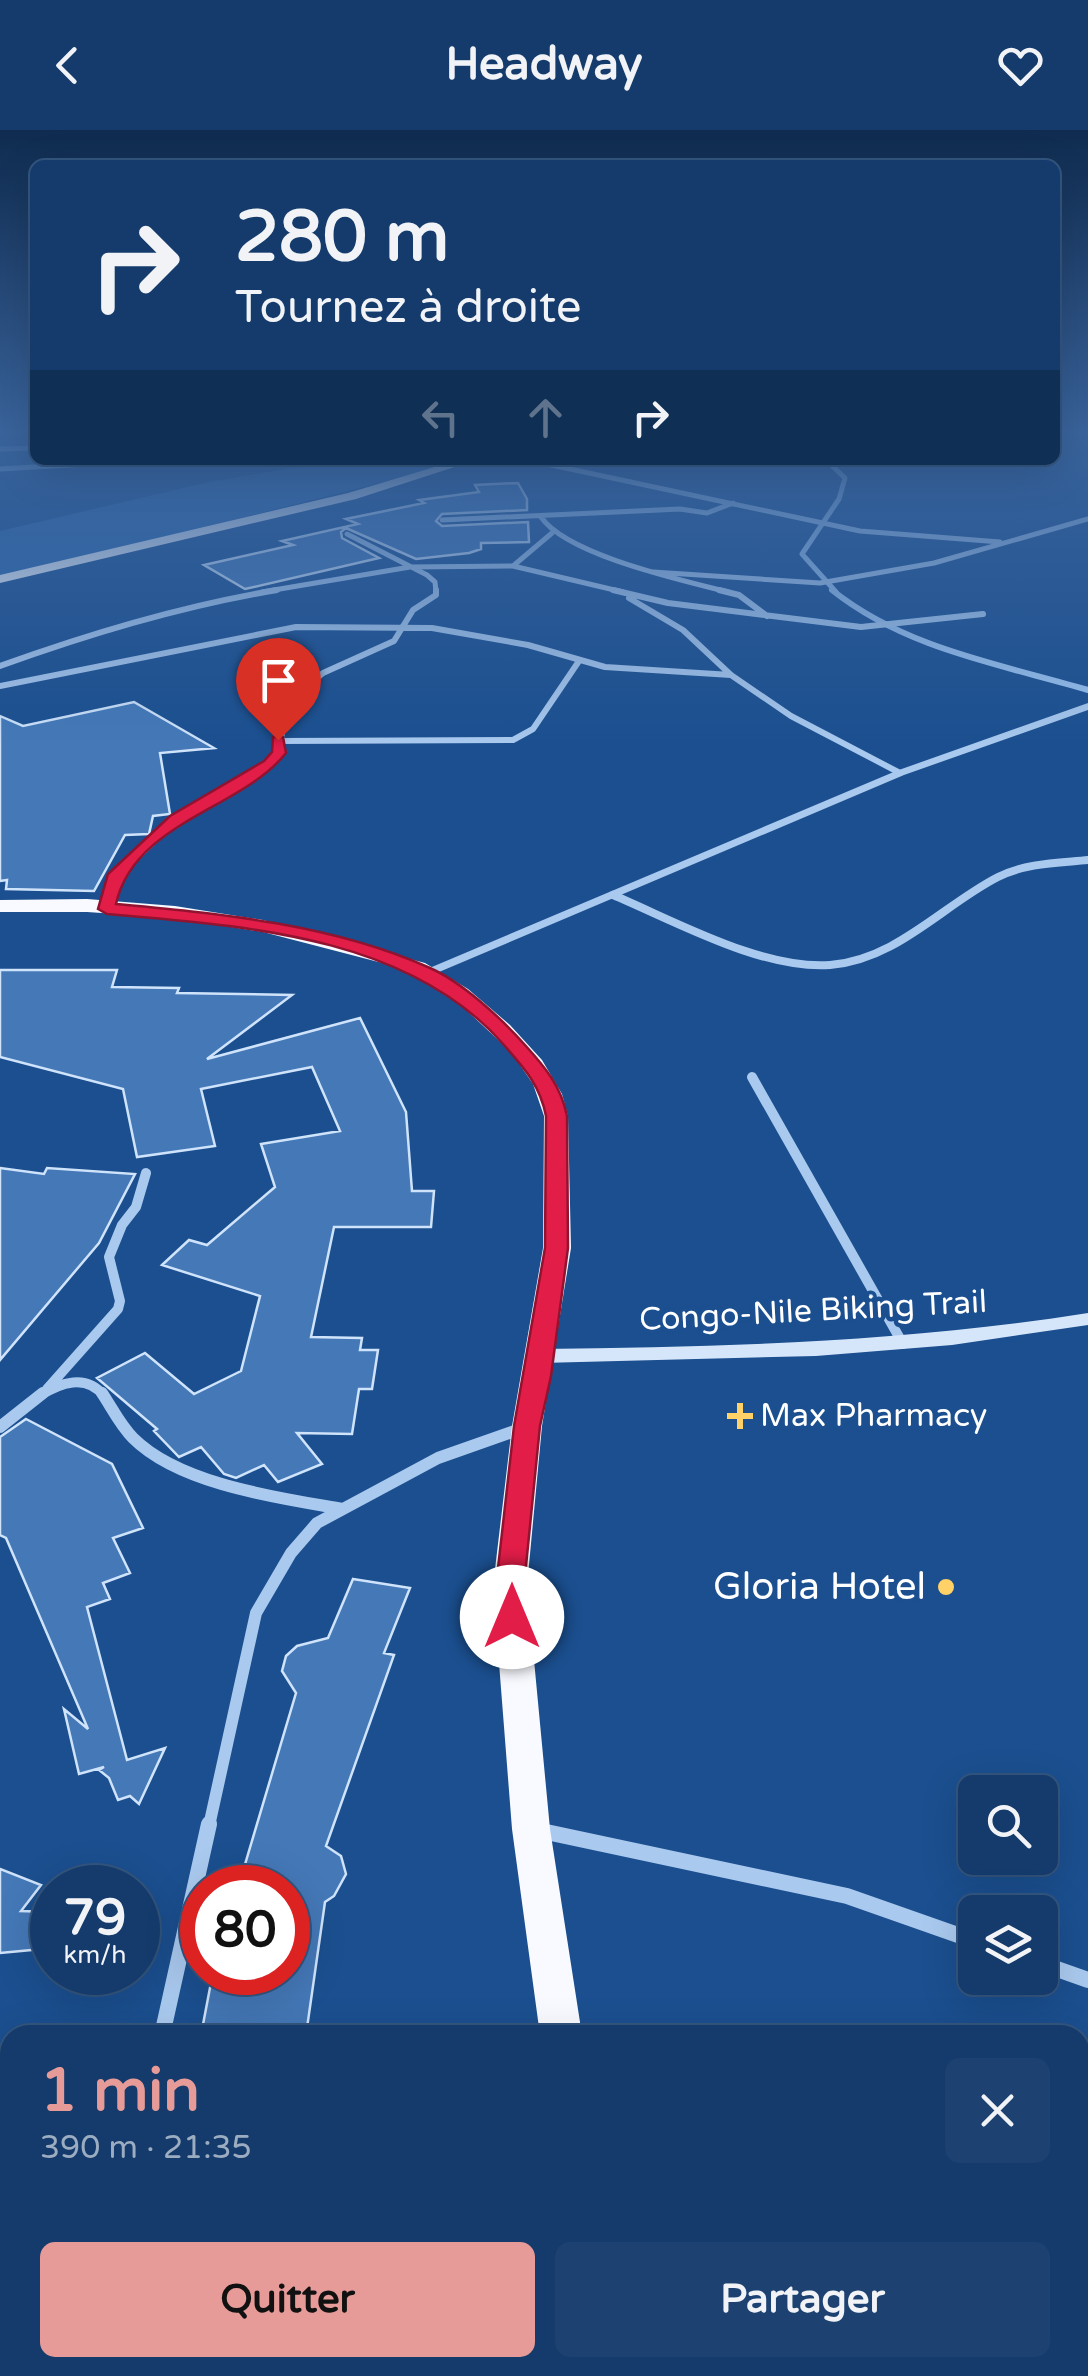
<!DOCTYPE html>
<html lang="fr">
<meta charset="utf-8">
<style>
body{margin:0;font-family:"Varela Round",sans-serif;background:#1d4271;color:#f1f3f6;height:100vh;display:flex;flex-direction:column;font-size:38px;white-space:nowrap}
*{box-sizing:border-box;margin:0}
p{font-size:32px;color:#9dadc1}
.icon{flex:none;width:55px;height:55px;fill:none;stroke:currentColor;stroke-width:2;stroke-linecap:round;stroke-linejoin:round}
.map{position:relative;flex:1;overflow:hidden}
.side{position:absolute;left:0px;top:1895px;width:1090px;height:352px;display:flex;flex-direction:column;background:#143b6b;border-radius:30px 30px 0 0;box-shadow:0 10px 40px #0002,0 0 0 2px #33557e}
.side>*{flex:none}
.hud{position:absolute;left:30px;top:30px;width:1030px;height:305px;border-radius:15px;box-shadow:0 10px 40px #0002,0 0 0 2px #33557e;background:#143b6b;color:#f1f3f6;overflow:hidden}
.controls{position:absolute;left:958px;top:1645px;display:grid;gap:20px}
.controls a{display:grid;place-items:center;width:100px;height:100px;border-radius:15px;background:#143b6b;box-shadow:0 10px 40px #0002,0 0 0 2px #33557e;font-size:50px}
.speed{position:absolute;left:30px;top:1735px;display:flex;gap:20px;font-size:50px;font-weight:700;text-align:center}
.speed>*{display:grid;place-content:center;width:130px;height:130px;border-radius:50%;background:#143b6b;box-shadow:0 10px 40px #0002,0 0 0 2px #33557e;line-height:1}
.speed small{font-size:25px;font-weight:400}
.speed .limit{border:15px solid #d22;background:#fff;color:#111}
.pin{position:absolute;display:grid;place-items:center;width:85px;height:85px;color:#fff;margin:-102px -42px;border-radius:50% 50% 50% 0;rotate:-45deg;box-shadow:0 0 10px #0007}
.pin .icon{rotate:45deg}
.me{position:absolute;width:110px;margin:-55px;rotate:0deg;stroke-linejoin:round;filter:drop-shadow(0 0 8px #0008)}
.turn{display:flex;align-items:center;gap:35px;height:210px;padding:0 40px;font-size:45px}
.turn .icon{width:130px;height:130px;stroke-width:2.5}
.turn b{display:block;font-size:70px;line-height:85px}
.lanes{display:flex;align-items:center;height:95px;padding:0 40px;background:#0003;justify-content:center;gap:50px;direction:ltr}
.lanes .off{opacity:.35}
.round{display:grid;place-items:center;flex:none;width:105px;height:105px;border-radius:15px;background:#1d4271}
.summary{display:flex;align-items:center;justify-content:space-between;height:170px;padding:0 40px}
h1{font-size:60px;font-weight:800;line-height:75px;color:#e69b98}
.cta{display:flex;gap:20px;margin-top:auto;padding:20px 40px}
.cta a{flex:1;height:115px;border-radius:15px;background:#e69b98;color:#111;font-size:40px;font-weight:800;line-height:115px;text-align:center}
.cta a+a{background:#1d4271;color:#f1f3f6}
header{display:flex;justify-content:space-between;align-items:center;height:130px;padding:0 40px;background:#143b6b;font-size:45px;font-weight:800}
.map>svg:first-child{display:block}
.green{fill:#2e69ad}
.lines{fill:none;stroke-linecap:round;stroke-linejoin:round}
.stream-far1{stroke:#9cc4f0;stroke-width:5}
.stream{stroke:#9cc4f0;stroke-width:6}
.building{fill:#4478b7;stroke:#cfe3fa;stroke-width:2.5}
.minor-far5{stroke:#a9c9ee;stroke-width:5}
.minor-far4{stroke:#a9c9ee;stroke-width:6}
.minor-far3{stroke:#a9c9ee;stroke-width:8}
.minor-far2{stroke:#a9c9ee;stroke-width:10}
.minor-far1{stroke:#a9c9ee;stroke-width:12}
.minor{stroke:#a9c9ee;stroke-width:16}
.tertiary{fill:#a9c9ee;fill-rule:evenodd}
.secondary{fill:#d6e6fa;fill-rule:evenodd}
.trunk{fill:#f8faff;fill-rule:evenodd}
.route{fill:#e11d48;stroke:#92132f;stroke-width:2.5}
.poi-dot{fill:#ffd166;stroke:#1b4f8f;stroke-width:4}
.labels{text-anchor:middle;dominant-baseline:central;stroke-width:9;stroke-linejoin:round;paint-order:stroke}
.street-label{font-size:32px;fill:#fff;stroke:#1b4f8f}
.poi-label{font-size:32px;fill:#fff;stroke:#1b4f8f;text-anchor:start}
.near-poi-label{font-size:38px;fill:#fff;stroke:#1b4f8f;text-anchor:end}
</style>
<header><svg class="icon" aria-label="back" viewBox="0 0 24 24"><path d="M15 5l-7 7 7 7"/></svg>Headway<svg class="icon" aria-label="heart" viewBox="0 0 24 24"><path d="M12 20l-8-8c-3-5 5-10 8-4 3-6 11-1 8 4z"/></svg></header>
<div class="map">
<svg width="1088" height="2246" viewBox="0 0 1088 2246">
<rect width="100%" height="100%" fill="#1b4f8f"/>
<path class="green" d="M 340,330 L 470,330 L 0,449 L 0,401 L 209,352 Z"/>
<g class="lines">
<path class="stream-far1" d="M 826,330 L 845,348 L 839,369 L 802,424 L 836,462
M 0,339 L 157,330"/>
<path class="stream" d="M 832,460 C 906,519 1000,534 1088,560"/>
</g>
<path class="building" d="M 518,353 L 527,369 L 527,380 L 442,384 L 436,391 L 442,396 L 528,392 L 529,412 L 481,413 L 481,419 L 469,423 L 416,429 L 346,398 L 341,402 L 342,408 L 379,428 L 245,459 L 204,435 L 293,415 L 282,411 L 358,394 L 346,389 L 424,373 L 419,370 L 479,362 L 475,355 Z
M 134,572 L 214,618 L 160,623 L 170,684 L 153,686 L 149,704 L 125,705 L 94,761 L 6,759 L 7,750 L 0,751 L 0,586 L 23,596 Z
M 0,840 L 117,840 L 112,857 L 179,858 L 177,863 L 292,865 L 207,929 L 360,888 L 406,982 L 412,1061 L 434,1061 L 431,1097 L 334,1097 L 311,1207 L 362,1208 L 360,1220 L 378,1220 L 372,1259 L 359,1259 L 352,1304 L 297,1303 L 322,1334 L 278,1352 L 264,1335 L 236,1348 L 224,1344 L 201,1317 L 179,1327 L 154,1301 L 157,1299 L 97,1248 L 145,1223 L 194,1264 L 241,1241 L 260,1166 L 162,1135 L 189,1110 L 207,1115 L 275,1057 L 261,1014 L 340,1001 L 312,937 L 201,959 L 215,1016 L 137,1027 L 123,959 L 0,927 Z
M 0,1038 L 44,1044 L 47,1038 L 135,1044 L 99,1113 L 0,1230 Z
M 26,1289 L 112,1334 L 143,1398 L 113,1408 L 130,1443 L 103,1453 L 110,1469 L 87,1477 L 127,1630 L 165,1618 L 139,1674 L 130,1666 L 118,1670 L 109,1648 L 99,1640 L 104,1637 L 79,1644 L 64,1579 L 88,1599 L 6,1408 L 0,1405 L 0,1307 Z
M 353,1449 L 410,1458 L 384,1523 L 394,1525 L 326,1716 L 341,1726 L 346,1744 L 334,1766 L 325,1772 L 306,1905 L 201,1905 L 213,1842 L 288,1842 L 288,1758 L 238,1758 L 296,1563 L 282,1541 L 286,1526 L 297,1516 L 328,1508 Z
M 0,1739 L 41,1755 L 21,1781 L 52,1782 L 52,1818 L 0,1823 Z"/>
<g class="lines">
<path class="minor-far5" d="M 0,319 L 35,318
M 528,330 L 860,401 L 1000,412
M 541,387 C 567,425 681,450 728,462
M 442,390 L 680,379 L 707,383 L 733,373
M 347,404 L 427,445 L 435,452 L 436,462
M 513,436 L 552,403
M 653,442 L 820,453 L 934,433 L 1088,389
M 262,462 L 410,437 L 513,436 L 623,462"/>
<path class="minor-far4" d="M 613,460 L 668,473 L 861,497 L 983,484
M 719,460 L 739,465 L 767,486
M 629,468 L 683,500 L 731,545 L 791,586 L 900,643
M 0,536 C 91,503 181,476 277,460
M 0,556 L 296,497 L 432,498 L 528,515 L 605,537 L 731,545
M 278,611 L 513,610 L 533,599 L 579,531
M 213,667 L 269,634 L 279,623 L 284,588 L 302,561 L 323,543 L 394,511 L 413,480 L 436,465 L 436,460"/>
<path class="minor-far3" d="M 613,765 C 675,791 762,840 830,835 C 896,830 943,775 998,747 C 1026,733 1058,733 1088,730
M 107,779 L 114,748 L 175,690 L 217,665"/>
<path class="minor-far2" d="M 752,947 L 903,1214
M 47,1259 L 118,1179 L 120,1171 L 109,1127 L 122,1095 L 136,1077 L 146,1043
M 39,1266 C 60,1253 86,1243 104,1266"/>
<path class="minor-far1" d="M 102,1263 C 112,1278 120,1295 133,1308 C 180,1355 280,1368 343,1379
M 0,1297 L 43,1263
M 209,1696 L 256,1483 L 291,1423 L 317,1393 L 438,1328 L 523,1298"/>
<path class="minor" d="M 537,1700 L 847,1766 L 975,1811
M 1040,1833 L 1088,1850
M 162,1905 L 209,1694
M 0,2063 L 10,2068
M 87,2246 L 88,2238"/>
<path class="tertiary" d="M 1088,573 L 1088,580 L 904,645 L 432,845 L 427,846 L 420,842 L 896,641 Z"/>
<path class="secondary" d="M 1088,1183 L 1088,1195 L 952,1215 L 816,1226 L 541,1233 L 530,1226 L 541,1219 C 725,1217 906,1212 1088,1183 Z"/>
<path class="trunk" d="M 458,330 L 476,330 L 356,369 L 0,453 L 0,445 L 348,363 Z
M 87,769 L 175,776 L 263,790 L 425,833 L 468,859 L 510,895 L 542,930 L 562,964 L 568,986 L 571,1118 L 542,1296 L 527,1456 L 550,1699 L 582,1905 L 540,1905 L 512,1699 L 493,1456 L 512,1296 L 543,1118 L 544,986 L 533,954 L 511,922 L 463,877 L 419,847 L 390,835 L 263,802 L 175,788 L 87,782 L 0,782 L 0,770 Z
M 579,2238 L 629,2238 L 630,2246 L 580,2246 Z"/>
</g>
<linearGradient id="sky" x2="0" y2="1"><stop stop-color="#0f2b4f"/><stop offset="0.49" stop-color="#39639b"/><stop offset="1" stop-color="#39639b" stop-opacity="0"/></linearGradient>
<rect width="1088" height="615" fill="url(#sky)"/>
<path class="route" d="M 273,607 L 283,607 L 286,623 C 242,679 134,692 116,774 C 222,784 332,794 430,838 C 462,852 502,889 525,915 C 545,937 561,956 567,986 L 568,1118 L 551,1246 L 540,1296 L 524,1456 L 526,1487 L 522,1495 L 512,1498 L 501,1495 L 497,1487 L 496,1456 L 514,1296 L 545,1118 L 546,986 C 540,955 524,938 504,915 C 408,805 243,796 107,784 L 98,779 L 108,744 L 170,686 L 264,631 L 272,622 Z"/>
<g class="poi-dot">
<path d="M735 1271h10v10h10v10h-10v10h-10v-10h-10v-10h10z"/>
<circle cx="946" cy="1457" r="10"/>
</g>
<g class="labels">
<g class="street-label">
<text transform="translate(813 1181) rotate(-3)">Congo-Nile Biking Trail</text>
</g>
<g class="poi-label">
<text x="760" y="1286">Max Pharmacy</text>
</g>
<g class="near-poi-label">
<text x="926" y="1457">Gloria Hotel</text>
</g>
</g>
</svg>
<div class="controls">
<a><svg class="icon" aria-label="search" viewBox="0 0 24 24"><circle cx="10" cy="10" r="6"/><path d="M15 15l6 6"/></svg></a>
<a><svg class="icon" aria-label="layers" viewBox="0 0 24 24"><path d="M12 4l9 5-9 5-9-5zM3 14l9 5 9-5"/></svg></a>
</div>
<div class="speed"><div>79<small>km/h</small></div><div class="limit">80</div></div>
<div class="pin" style="left:278px;top:610px;background:#d93025"><svg class="icon" aria-label="arrive" viewBox="0 0 24 24"><path d="M6 21V4h12l-3 4 3 4H6"/></svg></div>
<svg class="me" style="left:512px;top:1487px" viewBox="-20 -20 40 40"><circle r="19" fill="#fff"/><path d="M0-13L10 11 0 6-10 11z" fill="#e11d48"/></svg>
<div class="hud">
<div class="turn"><svg class="icon" aria-label="right" viewBox="0 0 24 24"><path d="M7 20v-9h11M14 6l5 5-5 5"/></svg><div><b>280 m</b>Tournez à droite</div></div>
<div class="lanes"><svg class="icon off" aria-label="left" viewBox="0 0 24 24"><path d="M17 20v-9H6M10 6l-5 5 5 5"/></svg><svg class="icon off" aria-label="ahead" viewBox="0 0 24 24"><path d="M12 20V5M6 11l6-6 6 6"/></svg><svg class="icon" aria-label="right" viewBox="0 0 24 24"><path d="M7 20v-9h11M14 6l5 5-5 5"/></svg></div>
</div>
<section class="side">
<div class="summary"><div><h1>1 min</h1><p>390 m · 21:35</p></div><a class="round"><svg class="icon" aria-label="close" viewBox="0 0 24 24"><path d="M6 6l12 12M18 6L6 18"/></svg></a></div>
<div class="cta"><a>Quitter</a><a>Partager</a></div>
</section>
</div>
